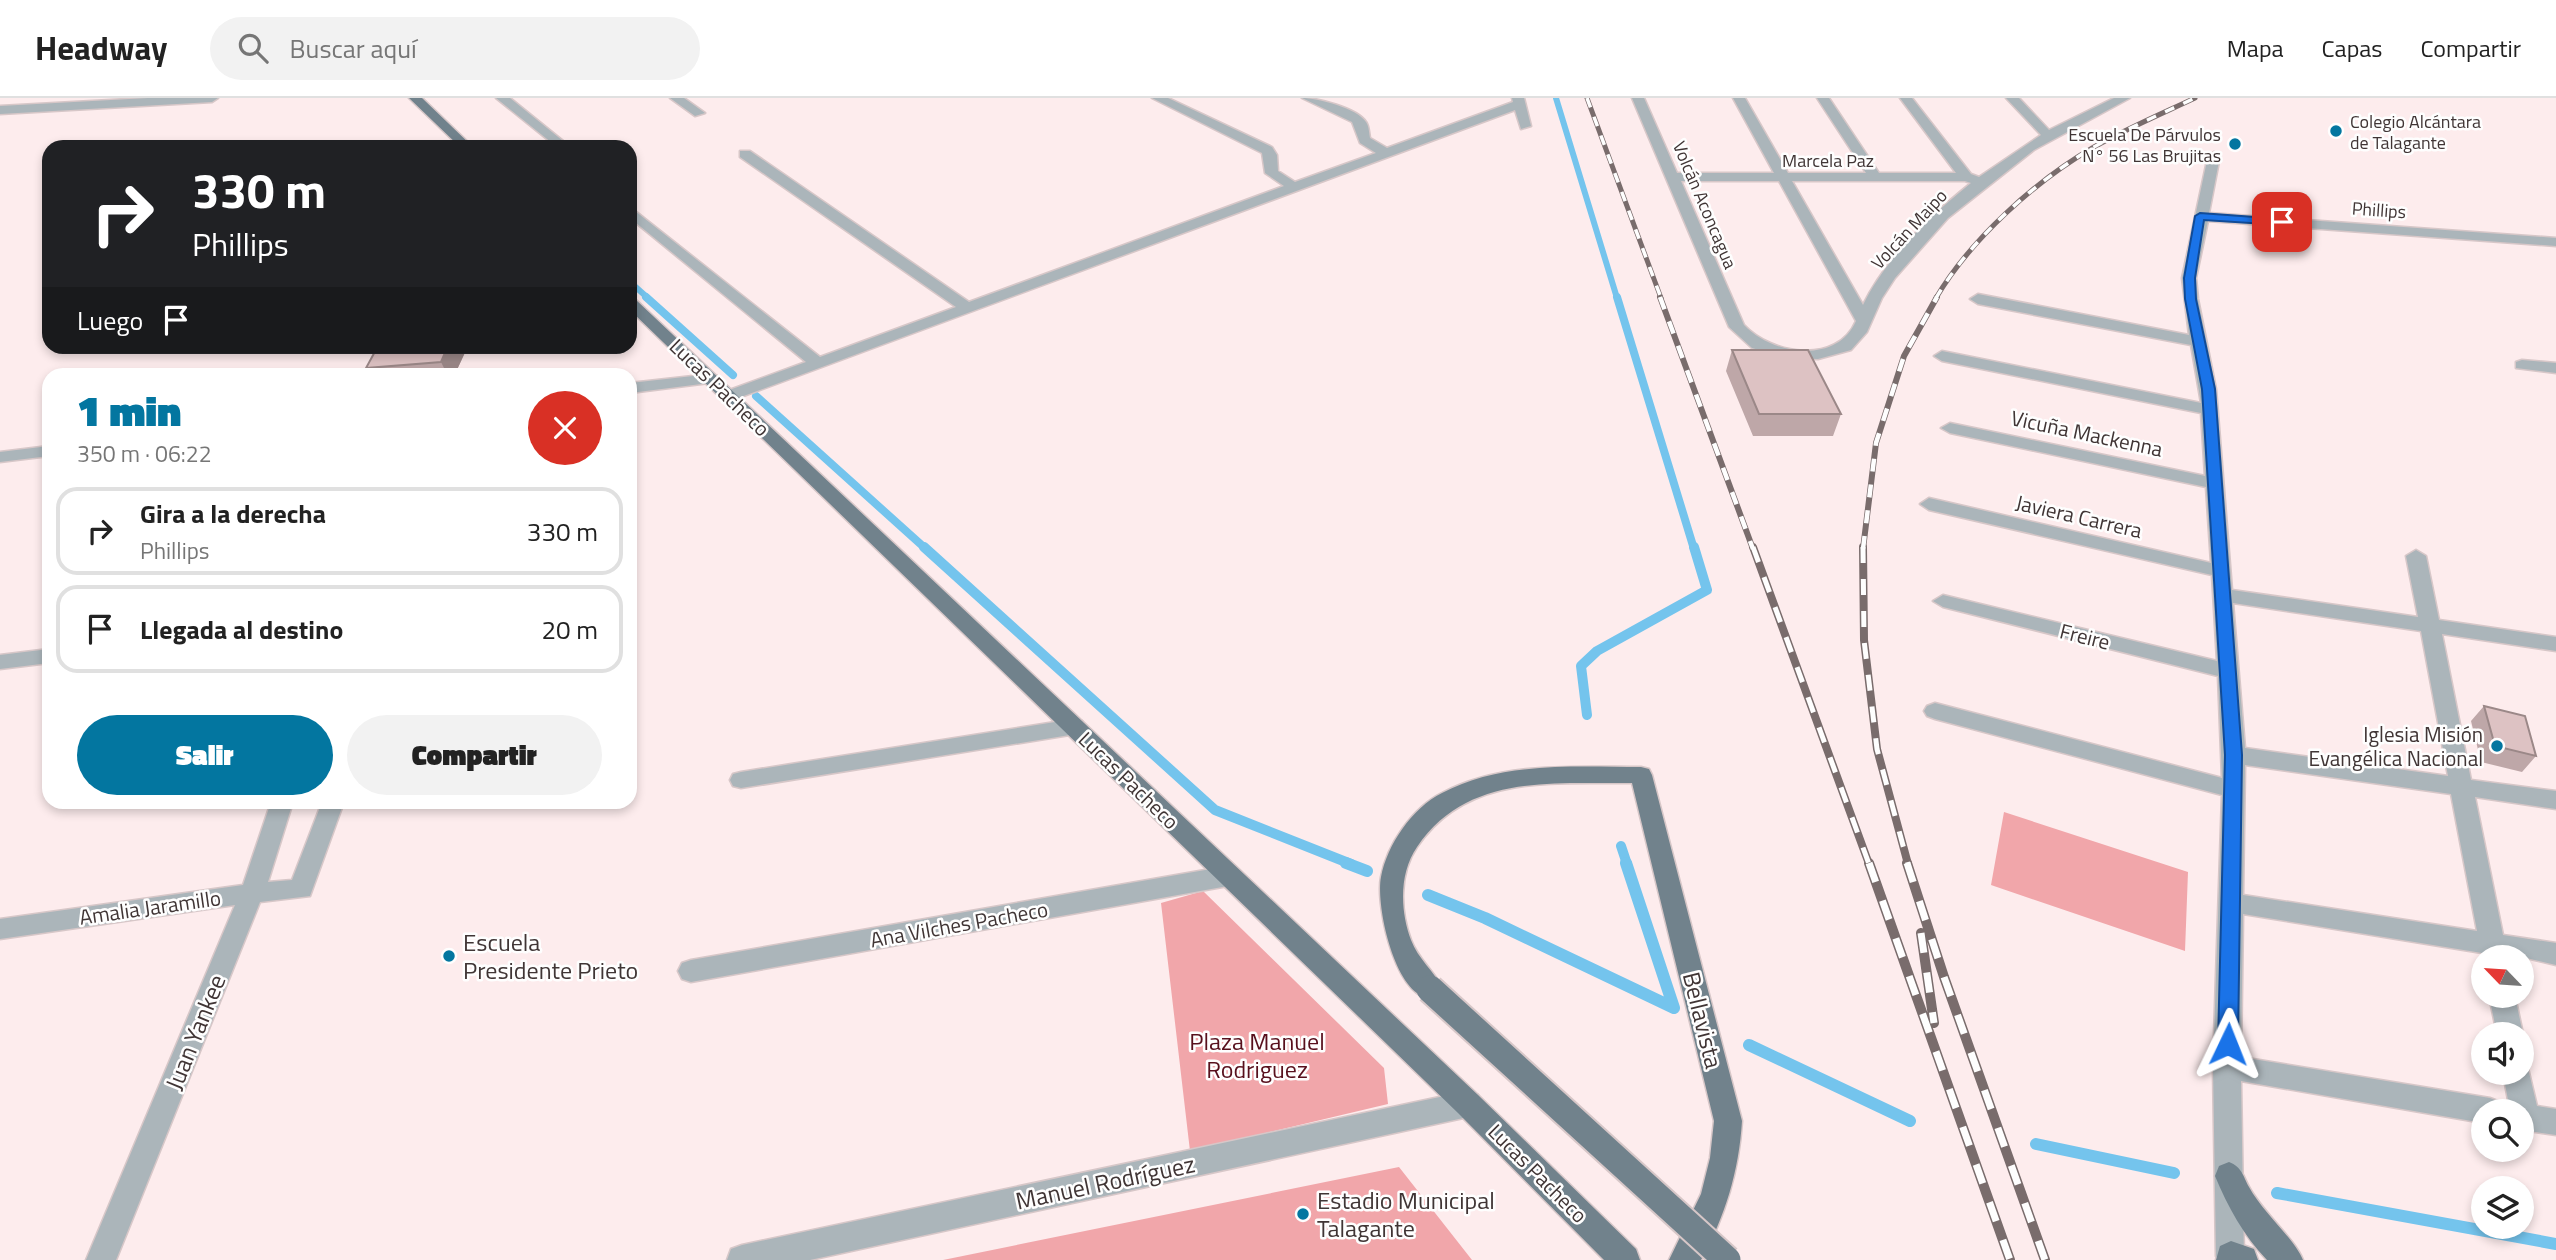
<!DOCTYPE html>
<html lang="es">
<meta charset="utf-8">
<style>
body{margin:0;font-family:"Titillium Web",sans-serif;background:#f2f2f2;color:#222;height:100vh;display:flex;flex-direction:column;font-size:26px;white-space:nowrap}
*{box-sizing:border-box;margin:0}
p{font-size:23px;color:#767676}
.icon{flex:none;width:38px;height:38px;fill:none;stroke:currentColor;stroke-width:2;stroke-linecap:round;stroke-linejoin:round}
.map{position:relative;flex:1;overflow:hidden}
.side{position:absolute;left:42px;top:270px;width:595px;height:441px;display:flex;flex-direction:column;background:#fff;border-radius:21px;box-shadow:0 4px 10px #0003}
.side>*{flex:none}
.hud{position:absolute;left:42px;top:42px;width:595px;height:214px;border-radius:21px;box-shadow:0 4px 10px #0003;background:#202124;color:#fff;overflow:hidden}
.needle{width:46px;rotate:295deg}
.tools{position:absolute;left:2471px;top:847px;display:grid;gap:14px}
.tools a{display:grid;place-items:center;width:63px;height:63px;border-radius:50%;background:#fff;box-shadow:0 4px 10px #0003;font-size:35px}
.pin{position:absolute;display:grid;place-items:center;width:60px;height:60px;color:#fff;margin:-30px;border-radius:14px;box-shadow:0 4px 10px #0006}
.me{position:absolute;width:77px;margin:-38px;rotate:2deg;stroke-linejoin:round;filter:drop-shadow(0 0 5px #0008)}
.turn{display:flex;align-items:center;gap:24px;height:147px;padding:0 35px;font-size:32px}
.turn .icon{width:91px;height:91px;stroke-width:2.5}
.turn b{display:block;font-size:49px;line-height:60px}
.then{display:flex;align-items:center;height:66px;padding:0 35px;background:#0003;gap:14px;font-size:26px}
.round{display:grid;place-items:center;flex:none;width:74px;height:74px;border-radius:37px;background:#f2f2f2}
.head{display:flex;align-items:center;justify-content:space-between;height:119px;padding:0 35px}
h1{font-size:42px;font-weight:800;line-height:52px;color:#0376a0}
.action{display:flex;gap:14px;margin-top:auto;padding:14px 35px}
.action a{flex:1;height:80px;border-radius:42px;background:#0376a0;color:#fff;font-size:28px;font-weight:800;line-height:80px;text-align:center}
.action a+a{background:#f2f2f2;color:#222}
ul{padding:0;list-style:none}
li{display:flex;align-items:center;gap:21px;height:88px;margin:0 14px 10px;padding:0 21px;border:4px solid #e0e0e0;border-radius:21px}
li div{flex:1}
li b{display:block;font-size:26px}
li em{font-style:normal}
header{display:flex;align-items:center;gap:42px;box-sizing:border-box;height:98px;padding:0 35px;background:#fff;border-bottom:2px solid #e0e0e0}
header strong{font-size:33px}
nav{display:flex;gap:38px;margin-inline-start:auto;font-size:24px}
.search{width:490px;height:63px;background:#f2f2f2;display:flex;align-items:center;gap:18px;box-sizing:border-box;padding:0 24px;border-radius:38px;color:#767676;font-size:26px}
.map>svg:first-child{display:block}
.green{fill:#f1a6aa}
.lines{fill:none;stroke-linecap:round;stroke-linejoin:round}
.stream-far3{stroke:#74c4ed;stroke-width:6}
.stream-far2{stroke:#74c4ed;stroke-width:8}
.stream-far1{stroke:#74c4ed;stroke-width:10}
.stream{stroke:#74c4ed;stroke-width:12}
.minor-casing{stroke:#d7c7c8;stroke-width:3}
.major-casing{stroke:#d7c7c8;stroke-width:3}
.minor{fill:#abb5ba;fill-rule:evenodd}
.major{fill:#71828c;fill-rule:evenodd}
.rail-far3-casing{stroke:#796c6c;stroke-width:5}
.rail-far2-casing{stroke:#796c6c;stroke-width:6}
.rail-far1-casing{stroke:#796c6c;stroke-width:8}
.rail-casing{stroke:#796c6c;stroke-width:10}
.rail-far3{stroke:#fefefe;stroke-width:3.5;stroke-dasharray:10;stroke-linecap:butt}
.rail-far2{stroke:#fefefe;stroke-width:4.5;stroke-dasharray:13;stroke-linecap:butt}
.rail-far1{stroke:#fefefe;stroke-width:5;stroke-dasharray:16;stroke-linecap:butt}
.rail{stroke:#fefefe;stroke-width:7;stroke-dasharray:20;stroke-linecap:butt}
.major-bridge-casing{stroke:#d7c7c8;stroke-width:31;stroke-linecap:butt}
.major-bridge{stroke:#71828c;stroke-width:27}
.wall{fill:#bea7a8}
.shaded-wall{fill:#9b8888}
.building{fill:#ddc2c3;stroke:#9b8888;stroke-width:2}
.route{fill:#1a73e8;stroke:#114b97;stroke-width:2}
.poi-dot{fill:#0376a0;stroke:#fefefe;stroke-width:2.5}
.labels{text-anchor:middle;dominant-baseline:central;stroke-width:5;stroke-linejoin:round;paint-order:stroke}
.far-poi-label{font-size:18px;fill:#403535;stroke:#fefefe;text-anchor:start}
.far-street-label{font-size:18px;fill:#403535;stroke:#fefefe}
.street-label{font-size:21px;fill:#403535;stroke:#fefefe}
.poi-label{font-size:21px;fill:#403535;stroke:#fefefe;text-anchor:end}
.near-poi-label{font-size:24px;fill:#403535;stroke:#fefefe;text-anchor:start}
.near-street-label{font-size:24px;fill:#403535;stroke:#fefefe}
.near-park-label{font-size:24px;fill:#58101d;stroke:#fefefe}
</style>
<header>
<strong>Headway</strong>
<div class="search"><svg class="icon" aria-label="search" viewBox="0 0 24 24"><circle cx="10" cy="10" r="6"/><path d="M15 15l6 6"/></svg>Buscar aquí</div>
<nav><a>Mapa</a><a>Capas</a><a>Compartir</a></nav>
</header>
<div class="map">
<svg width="2556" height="1162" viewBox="0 0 2556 1162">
<rect width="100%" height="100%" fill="#fdeced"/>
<path class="green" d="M 2004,714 L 2188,774 L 2185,853 L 1991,787 Z
M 1203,793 L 1384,970 L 1388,1006 L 1190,1053 L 1161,805 Z
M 1399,1069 L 1472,1162 L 943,1162 Z"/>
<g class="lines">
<path class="stream-far3" d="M 1556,0 L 1617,200
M 630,184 L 648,200"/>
<path class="stream-far2" d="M 646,199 L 733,277
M 1617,199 L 1694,451
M 756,298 L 926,451"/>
<path class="stream-far1" d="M 924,449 L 1215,712 L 1351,766
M 1587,617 L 1581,568 L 1597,553 L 1707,492 L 1694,449
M 1621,748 L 1627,766"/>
<path class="stream" d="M 1346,765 L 1367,773
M 1626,765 L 1674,910
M 1428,797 L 1485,820 L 1674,910
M 1749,947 L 1910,1023
M 2036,1046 L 2174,1075
M 2277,1095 L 2556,1146"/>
<defs>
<path id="minor" d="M 148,0 L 218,0 L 212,4 L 0,16 L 0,8 Z
M 496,0 L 510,0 L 568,47 L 557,49 Z
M 670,0 L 684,0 L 705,15 L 695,18 Z
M 1152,0 L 1168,0 L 1272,49 L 1277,57 L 1278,73 L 1295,84 L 1376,55 L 1360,45 L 1352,24 L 1302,0 C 1317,0 1357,10 1366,24 C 1369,28 1369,35 1370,40 L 1387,50 L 1513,4 L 1512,0 L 1524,0 L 1531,28 L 1521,31 L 1515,12 L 730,303 L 722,298 L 724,294 L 806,264 L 630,120 L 630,109 L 820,259 L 956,209 L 740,59 L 740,53 L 750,53 L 969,204 L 1284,88 L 1265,75 L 1262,55 Z
M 1632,0 L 1644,0 L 1677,75 L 1774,75 L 1733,0 L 1745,0 L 1788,75 L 1866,75 L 1817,0 L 1829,0 L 1879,75 L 1956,75 L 1900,0 L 1912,0 L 1971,76 L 1979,79 L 2041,37 L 2006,0 L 2019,0 L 2049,32 L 2114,0 L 2130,0 L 2034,52 L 1948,120 L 1895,180 L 1882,200 L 1867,234 L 1851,252 L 1818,261 L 1787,260 L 1752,250 L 1729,229 ZM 1681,83 L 1779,83 L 1856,223 C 1837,267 1772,257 1744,227 ZM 1792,83 L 1965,83 L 1971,85 C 1931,117 1886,160 1863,207 Z
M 2214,54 L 2220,58 L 2209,115 L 2556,140 L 2556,148 L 2208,123 L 2196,180 L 2198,201 L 2216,291 L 2232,492 L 2418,519 L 2406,458 L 2416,452 L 2426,458 L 2439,522 L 2556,539 L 2556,553 L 2442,536 L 2471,682 L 2556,693 L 2556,711 L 2475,699 L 2503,837 L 2556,845 L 2556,867 L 2522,859 L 2483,861 L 2482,855 L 2243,816 L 2241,959 L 2490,1000 L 2500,1004 L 2504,1013 L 2483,1013 L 2483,1025 L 2241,983 L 2244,1162 L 2218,1162 L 2216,1158 L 2213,969 L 2222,697 L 1935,621 L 1927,618 L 1924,613 L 1927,608 L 1935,605 L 2222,680 L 2218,578 L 1943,509 L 1933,503 L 1943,497 L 2217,563 L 2212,477 L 1929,412 L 1920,406 L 1929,400 L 2211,465 L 2206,389 L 1950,335 L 1941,330 L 1950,325 L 2205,378 L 2201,315 L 1942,263 L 1934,258 L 1942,253 L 2201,305 L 2191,247 L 1978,206 L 1970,201 L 1978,196 L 2189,237 L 2182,180 L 2208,58 ZM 2233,505 L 2421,533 L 2448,678 L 2245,650 ZM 2245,667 L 2451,696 L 2477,833 L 2243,797 Z
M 2522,262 L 2556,265 L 2556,275 L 2516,270 L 2516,264 Z
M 711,276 L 717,278 L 717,284 L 630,295 L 630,285 Z
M 49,348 L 49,358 L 0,364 L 0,354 Z
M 49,551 L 49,565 L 0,571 L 0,557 Z
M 1074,621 L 1082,623 L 1085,629 L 1082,635 L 741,690 L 733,688 L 730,682 L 733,676 L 741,674 Z
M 271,704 L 293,704 L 268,784 L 292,782 L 322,704 L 344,704 L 310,798 L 260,804 L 116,1162 L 86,1162 L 235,807 L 0,841 L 0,821 L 243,787 Z
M 1228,768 L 1237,771 L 1240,778 L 1237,785 L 1228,788 L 691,884 L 682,881 L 678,873 L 682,865 L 691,862 Z
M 2489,898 L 2515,898 L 2523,936 L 2522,939 L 2522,936 L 2497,936 Z
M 2522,965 L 2527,966 L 2537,1008 L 2556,1011 L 2556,1037 L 2522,1032 L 2522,1013 L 2510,1013 L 2503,975 L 2522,975 Z
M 1468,993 L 1478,997 L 1482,1006 L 1478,1015 L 1468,1019 L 810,1162 L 727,1162 L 731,1151 L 742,1147 Z"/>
<path id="major" d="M 409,0 L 422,0 L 473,49 L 460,49 Z
M 630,199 L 635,201 L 1478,997 L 1636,1151 L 1640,1162 L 1604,1162 L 1458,1015 L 630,212 Z
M 1641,669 L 1649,671 L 1652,677 L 1742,1023 C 1739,1073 1725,1119 1701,1162 L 1669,1162 L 1701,1096 L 1710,1060 L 1714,1023 L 1632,685 C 1553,686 1467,675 1417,749 C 1399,775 1400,813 1411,842 C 1418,861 1434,873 1443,891 L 1439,899 C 1398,913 1375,809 1381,779 C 1387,747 1412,710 1442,695 C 1502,663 1575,669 1641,669 Z
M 2229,1064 C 2242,1069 2243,1078 2249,1089 C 2263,1115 2294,1140 2303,1162 L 2267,1162 C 2243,1137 2228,1109 2215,1078 L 2219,1068 Z
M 2231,1143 L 2254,1151 L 2258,1162 L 2216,1162 L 2220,1148 Z"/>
</defs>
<use href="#minor" class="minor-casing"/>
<use href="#major" class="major-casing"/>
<use href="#minor" class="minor"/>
<use href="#major" class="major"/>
<defs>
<path id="rail-far3" d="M 1587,0 L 1661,200
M 1936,200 C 1970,142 2035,83 2094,49 C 2126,31 2161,16 2195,0"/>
<path id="rail-far2" d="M 1660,199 L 1753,451
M 1863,451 L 1876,345 L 1904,258 L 1937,199"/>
<path id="rail-far1" d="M 1753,449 L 1869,766
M 1863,449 L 1864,542 L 1877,651 L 1908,766"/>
<path id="rail" d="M 1869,765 L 2010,1162
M 1907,765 L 1944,879 L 2045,1162
M 1921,835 L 1934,925"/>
</defs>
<use href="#rail-far3" class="rail-far3-casing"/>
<use href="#rail-far2" class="rail-far2-casing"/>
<use href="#rail-far1" class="rail-far1-casing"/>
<use href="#rail" class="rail-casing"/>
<use href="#rail-far3" class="rail-far3"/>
<use href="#rail-far2" class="rail-far2"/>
<use href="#rail-far1" class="rail-far1"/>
<use href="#rail" class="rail"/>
<defs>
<path id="major-bridge" d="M 1430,891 L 1727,1162"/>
</defs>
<use href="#major-bridge" class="major-bridge-casing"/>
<use href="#major-bridge" class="major-bridge"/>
</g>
<path class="wall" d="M 378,248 L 468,248 L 455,276 L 369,276 L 366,270 Z
M 1732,252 L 1841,316 L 1833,338 L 1753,338 L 1726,273 Z
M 2484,608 L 2536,658 L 2522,674 L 2481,664 L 2471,623 Z"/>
<path class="shaded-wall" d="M 448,248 L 468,248 L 455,276 L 447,276 L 441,264 Z"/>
<path class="building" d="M 378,248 L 448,248 L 441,264 L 366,270 Z
M 1732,252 L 1808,252 L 1841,316 L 1759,316 Z
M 2484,608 L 2525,618 L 2536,658 L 2495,648 Z"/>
<path class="route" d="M 2200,115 L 2282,121 L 2287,124 L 2282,127 L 2204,122 L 2195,180 L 2196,201 L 2215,291 L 2242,657 L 2238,946 L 2235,952 L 2228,955 L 2221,952 L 2218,946 L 2225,657 L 2202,291 L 2185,201 L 2184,180 L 2195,118 Z"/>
<g class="poi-dot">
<circle cx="2336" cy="33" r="7"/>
<circle cx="2235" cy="46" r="7"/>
<circle cx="2497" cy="648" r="7"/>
<circle cx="449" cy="858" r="7"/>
<circle cx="1303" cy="1116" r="7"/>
</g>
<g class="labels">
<g class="far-poi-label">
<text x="2350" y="23">Colegio Alcántara<tspan x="2350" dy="21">de Talagante</tspan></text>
<text x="2221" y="36" text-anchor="end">Escuela De Párvulos<tspan x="2221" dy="21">N° 56 Las Brujitas</tspan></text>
</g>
<g class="far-street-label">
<text x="1828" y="62">Marcela Paz</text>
<text transform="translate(1705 107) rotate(67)">Volcán Aconcagua</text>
<text transform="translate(2379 112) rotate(4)">Phillips</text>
<text transform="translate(1909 131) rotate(-47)">Volcán Maipo</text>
</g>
<g class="street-label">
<text transform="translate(720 289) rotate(44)">Lucas Pacheco</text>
<text transform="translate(2087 335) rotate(12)">Vicuña Mackenna</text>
<text transform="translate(2079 418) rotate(13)">Javiera Carrera</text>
<text transform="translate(2085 538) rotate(14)">Freire</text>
<text transform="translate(1129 682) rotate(44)">Lucas Pacheco</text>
<text transform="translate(150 809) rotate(-8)">Amalia Jaramillo</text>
<text transform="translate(959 826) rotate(-10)">Ana Vilches Pacheco</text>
<text transform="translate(1538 1075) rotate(45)">Lucas Pacheco</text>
</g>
<g class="poi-label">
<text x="2483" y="636">Iglesia Misión<tspan x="2483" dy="24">Evangélica Nacional</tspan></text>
</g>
<g class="near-poi-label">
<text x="463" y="844">Escuela<tspan x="463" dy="28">Presidente Prieto</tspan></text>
<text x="1317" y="1102">Estadio Municipal<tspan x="1317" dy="28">Talagante</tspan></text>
</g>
<g class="near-street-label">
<text transform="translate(1703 922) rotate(76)">Bellavista</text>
<text transform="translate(195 934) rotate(-68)">Juan Yankee</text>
<text transform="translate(1105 1084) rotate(-12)">Manuel Rodríguez</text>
</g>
<g class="near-park-label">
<text x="1257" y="943">Plaza Manuel<tspan x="1257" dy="28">Rodriguez</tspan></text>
</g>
</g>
</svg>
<div class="tools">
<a><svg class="needle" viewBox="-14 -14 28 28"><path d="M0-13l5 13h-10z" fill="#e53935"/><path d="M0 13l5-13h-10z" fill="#767676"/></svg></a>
<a><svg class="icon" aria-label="sound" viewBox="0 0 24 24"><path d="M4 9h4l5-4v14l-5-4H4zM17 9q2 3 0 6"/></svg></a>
<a><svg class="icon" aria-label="search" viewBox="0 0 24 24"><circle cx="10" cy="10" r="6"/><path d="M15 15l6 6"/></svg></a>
<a><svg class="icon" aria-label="layers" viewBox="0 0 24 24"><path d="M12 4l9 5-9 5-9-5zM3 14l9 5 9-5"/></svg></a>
</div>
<div class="pin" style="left:2282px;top:124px;background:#d93025"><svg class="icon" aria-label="arrive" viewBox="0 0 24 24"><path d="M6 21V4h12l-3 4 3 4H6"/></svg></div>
<svg class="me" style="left:2228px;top:946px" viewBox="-20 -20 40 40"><path d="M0-17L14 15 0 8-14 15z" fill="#1a73e8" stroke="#fff" stroke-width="4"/></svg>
<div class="hud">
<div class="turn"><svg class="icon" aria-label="right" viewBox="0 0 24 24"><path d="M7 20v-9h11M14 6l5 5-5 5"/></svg><div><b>330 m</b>Phillips</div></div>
<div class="then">Luego<svg class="icon" aria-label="arrive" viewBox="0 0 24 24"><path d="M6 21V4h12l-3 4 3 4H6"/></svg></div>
</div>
<section class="side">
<div class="head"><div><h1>1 min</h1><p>350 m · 06:22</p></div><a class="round" style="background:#d93025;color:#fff"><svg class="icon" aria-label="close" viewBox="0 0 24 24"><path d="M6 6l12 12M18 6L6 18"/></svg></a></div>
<ul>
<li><svg class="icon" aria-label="right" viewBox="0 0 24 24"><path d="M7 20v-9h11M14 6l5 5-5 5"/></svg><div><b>Gira a la derecha</b><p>Phillips</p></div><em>330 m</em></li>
<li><svg class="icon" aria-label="arrive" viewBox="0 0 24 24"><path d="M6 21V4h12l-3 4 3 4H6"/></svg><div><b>Llegada al destino</b></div><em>20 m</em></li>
</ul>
<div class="action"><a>Salir</a><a>Compartir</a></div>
</section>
</div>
